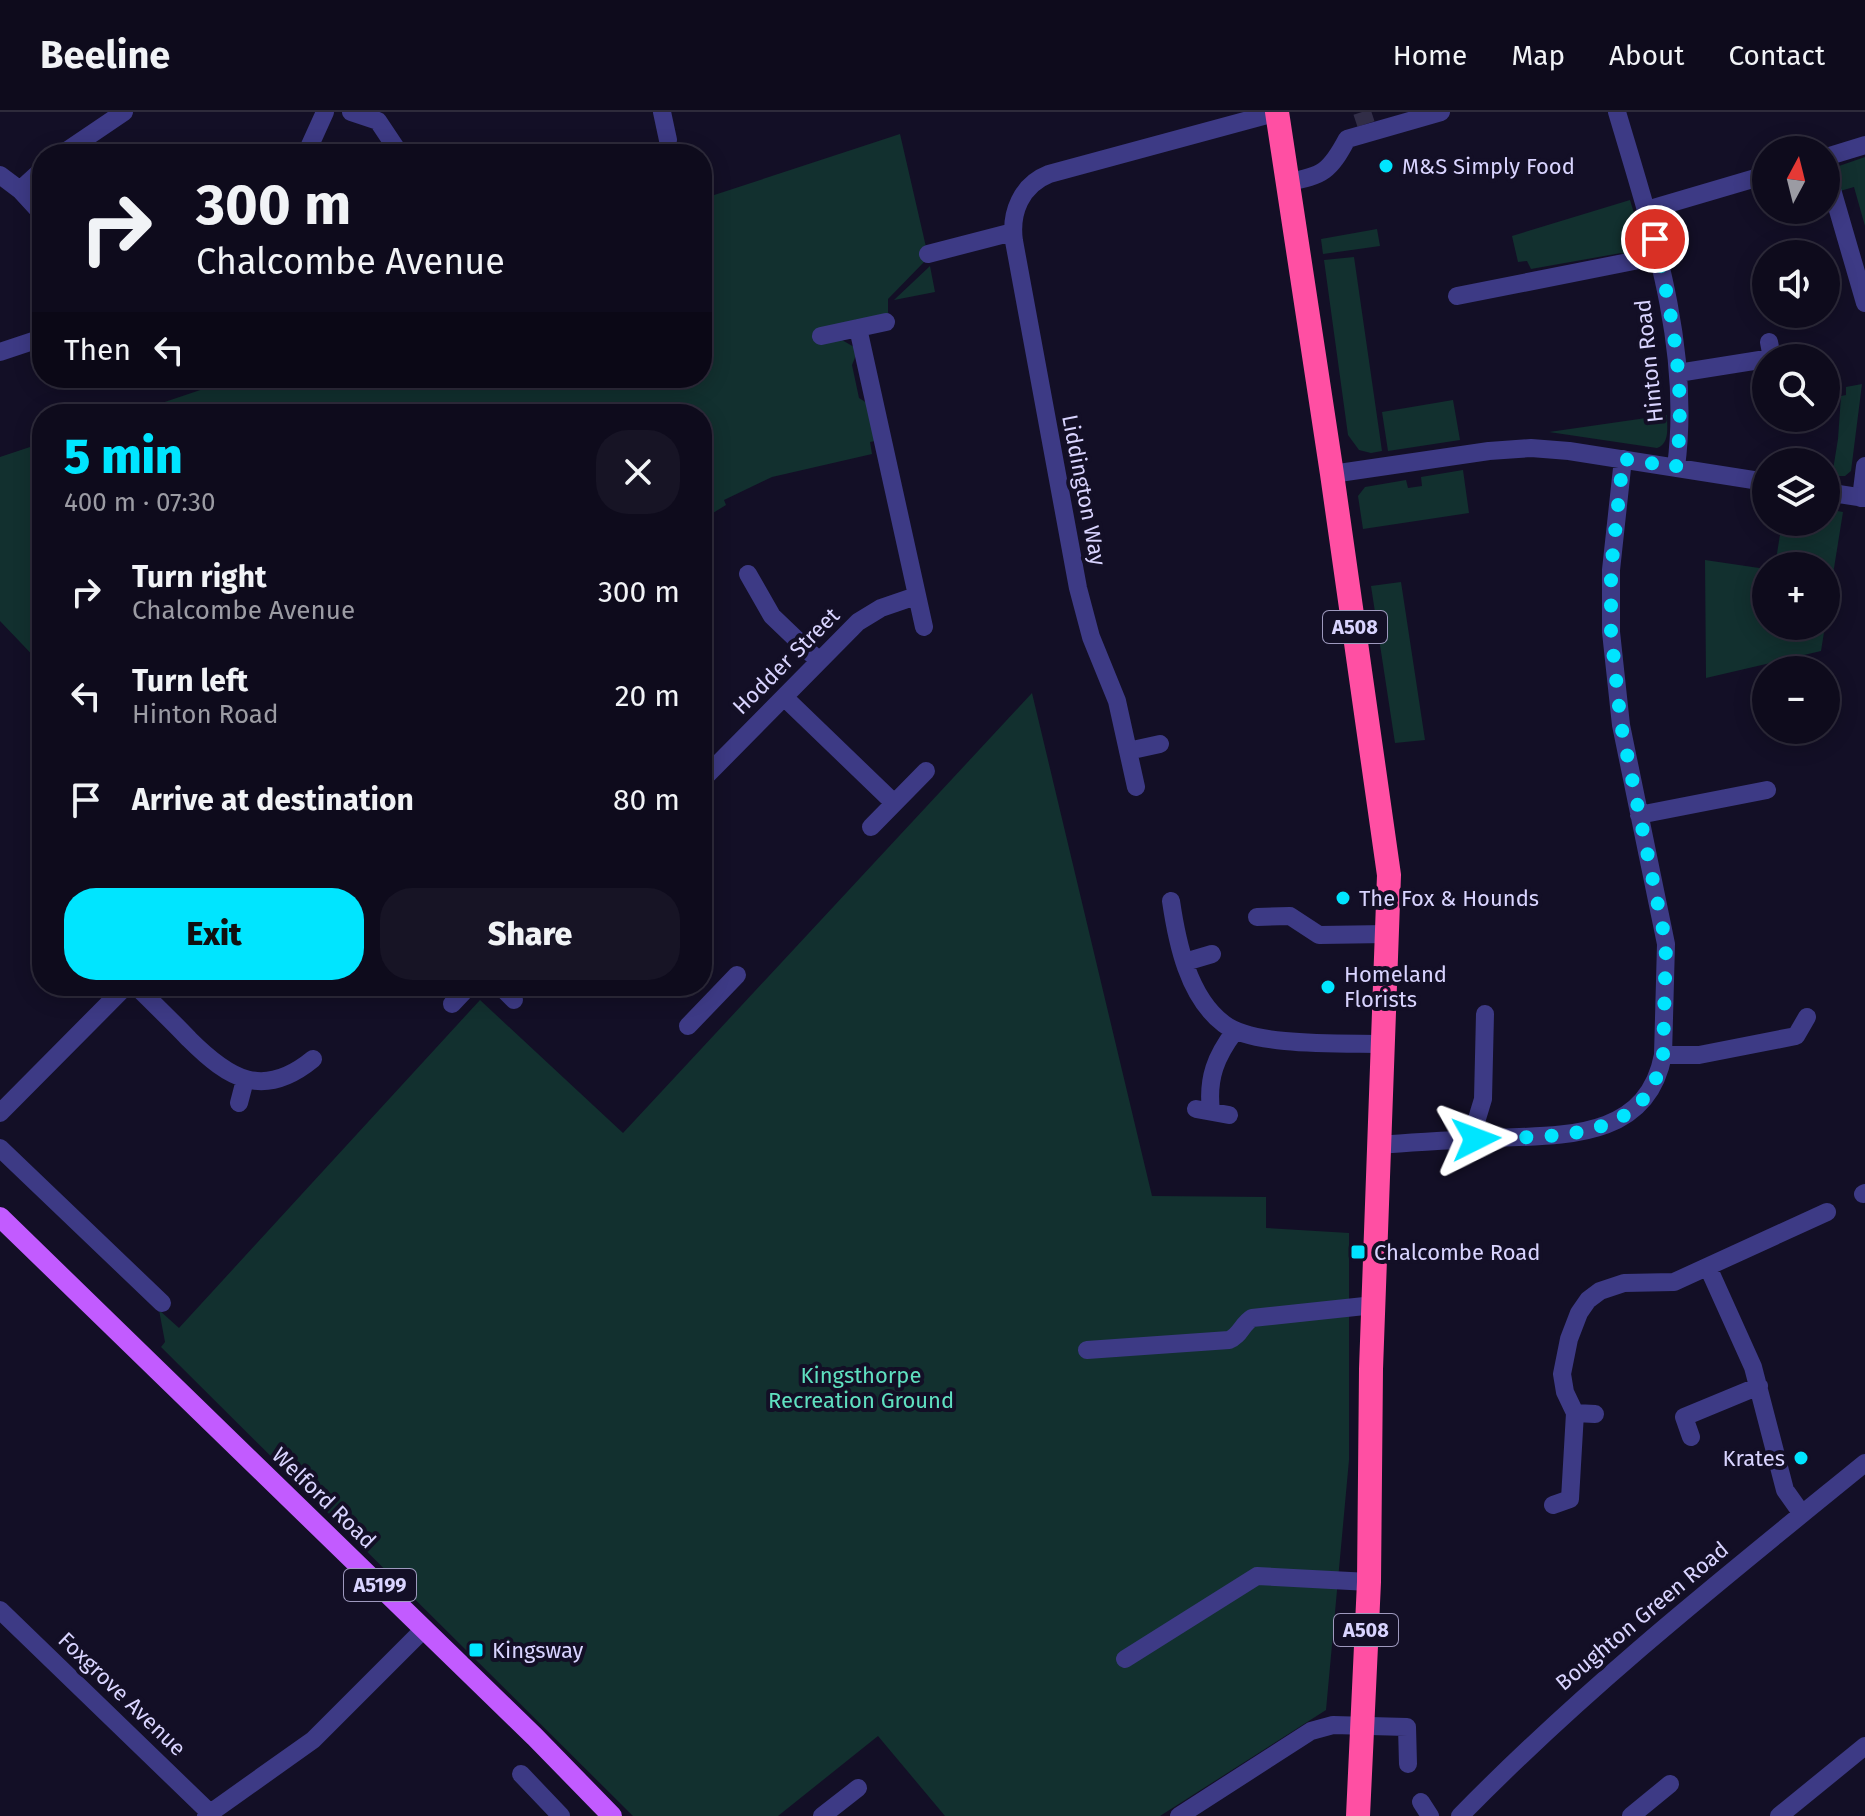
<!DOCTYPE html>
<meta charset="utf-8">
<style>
body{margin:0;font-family:"Fira Sans",sans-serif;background:#171425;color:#f1f3f6;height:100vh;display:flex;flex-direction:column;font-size:30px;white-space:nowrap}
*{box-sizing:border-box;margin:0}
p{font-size:26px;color:#9b9ba3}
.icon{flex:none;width:44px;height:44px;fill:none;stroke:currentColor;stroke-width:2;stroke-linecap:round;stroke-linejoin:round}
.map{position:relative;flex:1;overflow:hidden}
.drawer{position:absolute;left:32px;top:292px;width:680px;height:592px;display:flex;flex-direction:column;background:#0e0b1c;border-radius:32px;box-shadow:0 4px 20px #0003,0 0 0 2px #2e2b3b}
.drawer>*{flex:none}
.hud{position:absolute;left:32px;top:32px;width:680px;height:244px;border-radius:32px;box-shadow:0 4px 20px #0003,0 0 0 2px #2e2b3b;background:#0e0b1c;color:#f1f3f6;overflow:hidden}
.needle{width:52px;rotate:7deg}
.buttons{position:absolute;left:1752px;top:24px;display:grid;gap:16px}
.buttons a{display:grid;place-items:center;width:88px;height:88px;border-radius:50%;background:#0e0b1c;box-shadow:0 4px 20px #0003,0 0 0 2px #2e2b3b;font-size:40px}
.pin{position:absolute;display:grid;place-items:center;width:68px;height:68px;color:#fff;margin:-34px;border:4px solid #fff;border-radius:50%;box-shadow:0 2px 8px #0007}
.me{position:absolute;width:88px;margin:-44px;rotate:87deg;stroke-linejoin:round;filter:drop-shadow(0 0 6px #0008)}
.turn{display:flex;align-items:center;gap:28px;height:168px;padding:0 32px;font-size:36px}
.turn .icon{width:104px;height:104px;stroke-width:2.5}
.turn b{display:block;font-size:56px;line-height:68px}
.then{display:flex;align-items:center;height:76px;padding:0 32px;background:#0003;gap:16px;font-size:30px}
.round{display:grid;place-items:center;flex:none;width:84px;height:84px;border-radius:32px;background:#171425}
.summary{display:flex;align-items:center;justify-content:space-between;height:136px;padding:0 32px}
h1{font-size:48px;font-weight:800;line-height:60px;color:#00e5ff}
.primary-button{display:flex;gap:16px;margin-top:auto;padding:16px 32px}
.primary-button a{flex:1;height:92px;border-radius:32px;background:#00e5ff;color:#111;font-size:32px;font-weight:800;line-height:92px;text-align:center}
.primary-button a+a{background:#171425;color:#f1f3f6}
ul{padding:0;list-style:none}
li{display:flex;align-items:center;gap:24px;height:104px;padding:0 32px}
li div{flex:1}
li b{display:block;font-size:30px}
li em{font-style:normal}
header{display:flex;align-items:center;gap:48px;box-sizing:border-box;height:112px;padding:0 40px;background:#0e0b1c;border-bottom:2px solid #2e2b3b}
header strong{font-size:38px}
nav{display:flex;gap:44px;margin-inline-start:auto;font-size:28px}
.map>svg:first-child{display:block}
.green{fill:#12302f}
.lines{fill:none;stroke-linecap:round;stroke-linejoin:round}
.minor-tunnel{stroke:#312d47;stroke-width:18;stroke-dasharray:18 9;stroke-linecap:butt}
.minor{stroke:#3d3a85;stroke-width:18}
.major{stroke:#c25bff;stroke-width:20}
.highway{stroke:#ff4fa3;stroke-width:24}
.route{stroke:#00e5ff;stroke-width:14;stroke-dasharray:0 25.2}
.poi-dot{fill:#00e5ff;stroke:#130f26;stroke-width:3}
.labels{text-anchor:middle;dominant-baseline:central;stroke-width:8;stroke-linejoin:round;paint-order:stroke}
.shield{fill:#130f26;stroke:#9e99be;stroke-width:2}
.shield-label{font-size:20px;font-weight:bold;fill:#d9d4ff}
.poi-label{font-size:22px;fill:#d9d4ff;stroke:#130f26;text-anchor:start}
.street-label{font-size:22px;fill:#d9d4ff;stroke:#130f26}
.park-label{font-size:22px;fill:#5fe0c0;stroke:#130f26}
</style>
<header>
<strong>Beeline</strong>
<nav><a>Home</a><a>Map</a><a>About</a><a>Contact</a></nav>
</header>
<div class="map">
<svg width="1865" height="1704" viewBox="0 0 1865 1704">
<rect width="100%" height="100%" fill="#130f26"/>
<path class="green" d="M 900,22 L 929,148 L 924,150 L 888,187 L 888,203 L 842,228 L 854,235 L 856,243 L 852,253 L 859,286 L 867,291 L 875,329 L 870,330 L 872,342 L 772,365 L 724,388 L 726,393 L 708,404 L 705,400 L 702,401 L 702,302 L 129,302 L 236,266 L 702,266 L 702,87 Z
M 1865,45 L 1865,114 L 1854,75 L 1840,79 L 1835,61 L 1839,54 Z
M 1630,88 L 1645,137 L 1642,141 L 1631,145 L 1621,141 L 1531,157 L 1527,149 L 1518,150 L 1512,124 Z
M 1377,117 L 1380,134 L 1323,142 L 1321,127 Z
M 1354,145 L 1382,339 L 1371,341 L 1359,338 L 1348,323 L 1324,148 Z
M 930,154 L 935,180 L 894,188 Z
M 1862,272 L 1851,359 L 1845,364 L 1832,364 L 1838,327 L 1841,284 L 1846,283 L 1846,275 Z
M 1453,288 L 1460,328 L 1388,339 L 1382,300 Z
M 1667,303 C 1667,315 1670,332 1657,336 L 1549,320 Z
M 42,331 L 42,553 L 0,509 L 0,345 Z
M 1463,358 L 1469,401 L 1363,417 L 1358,384 L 1365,375 L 1406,368 L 1408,376 L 1422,374 L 1421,365 Z
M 1826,397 L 1843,400 L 1826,506 L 1826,454 L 1775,454 L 1782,410 L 1826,410 Z
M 1705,448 L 1766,457 L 1766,514 L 1825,514 L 1821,539 L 1706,566 Z
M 1401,470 L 1425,628 L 1395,631 L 1371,474 Z
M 1032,581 L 1152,1084 L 1266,1085 L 1266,1116 L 1349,1121 L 1349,1348 L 1326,1598 L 1160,1704 L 945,1704 L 878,1624 L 778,1704 L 633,1704 L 161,1235 L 165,1230 L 159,1198 L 179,1216 L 480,888 L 623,1021 Z"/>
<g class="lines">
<path class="minor-tunnel" d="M 1362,0 L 1366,12"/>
<path class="minor" d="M 351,0 L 378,9 L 400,42
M 662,0 L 668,28
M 1617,0 C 1651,115 1692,234 1676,355
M 62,42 L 124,0
M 306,42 L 325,0
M 1826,45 L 1865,33
M 1826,57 L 1865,191
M 0,63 L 20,78 L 42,102
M 1288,70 C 1323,64 1330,59 1347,27 L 1441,0
M 20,78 L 42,58
M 1647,98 L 1766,63
M 928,142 L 1013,120
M 1457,184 L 1659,144
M 858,216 L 924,515
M 821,224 L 886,210
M 1769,230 L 1772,246
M 0,240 L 42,226
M 1678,261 L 1766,247
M 1332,362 L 1489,339 L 1531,336 L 1569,339 L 1766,370
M 1826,380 L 1865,386
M 1861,386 L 1865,354
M 748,462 L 772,504 L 819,549
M 784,585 L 894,691
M 1128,639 L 1160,632
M 702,668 L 858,510 L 881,496 L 916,484
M 1136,675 L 1117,589 L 1091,525 L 1078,476 L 1014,129 C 1010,101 1021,73 1049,62 L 1278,0
M 1639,703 L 1767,678
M 871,715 L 926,659
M 1171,789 C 1177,830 1188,885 1224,912 C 1254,935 1343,931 1382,932
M 1257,805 L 1290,804 L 1319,823 L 1387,822
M 1185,850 L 1212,842
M 136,874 C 154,892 172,909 189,927 C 229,967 263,988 313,947
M 500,874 L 514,888
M 452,892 L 469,874
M 688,914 L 737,863
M 1663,943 L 1699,943 L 1796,924 L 1807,905
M 239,991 L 245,968
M 1196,997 L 1229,1003
M 1211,999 C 1207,966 1216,944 1235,919
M 0,1001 L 126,874
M 1476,1027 L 1476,1010 L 1483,987 L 1485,902
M 1378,1033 C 1416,1030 1455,1028 1494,1026 C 1563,1023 1647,1028 1663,943 L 1666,832 L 1621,613 L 1611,520 L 1611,458 L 1623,347
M 0,1036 L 162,1191
M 1863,1082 L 1865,1081
M 1708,1155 L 1753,1255 L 1785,1378 L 1802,1402
M 1087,1238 L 1229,1228 C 1240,1224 1242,1212 1252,1206 L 1374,1193
M 1575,1301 L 1595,1302
M 1691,1325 L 1684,1305 L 1759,1274
M 1553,1393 L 1570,1387 L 1575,1301 L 1565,1280 L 1562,1262 L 1569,1227 L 1579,1201 L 1588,1188 L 1600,1179 L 1624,1171 L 1674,1170 L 1827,1100
M 0,1498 L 210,1701
M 1125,1547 L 1257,1464 L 1369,1470
M 521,1662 L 561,1704
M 1421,1690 L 1430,1704
M 206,1704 L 313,1628 L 424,1517
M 822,1704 L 858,1676
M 1179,1704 L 1311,1619 L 1333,1613 L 1407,1615 L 1408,1652
M 1460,1704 C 1586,1575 1726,1464 1865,1351
M 1631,1704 L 1670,1672
M 1779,1704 L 1865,1634"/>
<path class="major" d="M 0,1105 L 535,1625 L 612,1704"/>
<path class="highway" d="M 1277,0 L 1332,362 L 1389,763 L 1371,1257 L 1369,1470 L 1358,1704"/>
</g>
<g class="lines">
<path class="route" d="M 1476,1027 C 1547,1023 1646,1034 1663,943 L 1666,832 L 1621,613 L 1611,520 L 1611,458 L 1623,347 L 1676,355 C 1687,278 1672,202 1655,127"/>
</g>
<g class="poi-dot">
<circle cx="1386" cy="54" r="8"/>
<circle cx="1343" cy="786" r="8"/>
<circle cx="1328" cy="875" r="8"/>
<rect x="1350" y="1132" width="16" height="16" rx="4"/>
<circle cx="1801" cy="1346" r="8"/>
<rect x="468" y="1530" width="16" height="16" rx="4"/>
</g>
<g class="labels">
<g class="shield">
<rect x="1323" y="499" width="64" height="32" rx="6"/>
<rect x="344" y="1457" width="72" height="32" rx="6"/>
<rect x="1334" y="1502" width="64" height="32" rx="6"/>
</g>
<g class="shield-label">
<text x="1355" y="515">A508</text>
<text x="380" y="1473">A5199</text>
<text x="1366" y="1518">A508</text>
</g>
<g class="poi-label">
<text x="1402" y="54">M&amp;S Simply Food</text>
<text x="1359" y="786">The Fox &amp; Hounds</text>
<text x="1344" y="862">Homeland<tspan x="1344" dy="25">Florists</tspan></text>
<text x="1374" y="1140">Chalcombe Road</text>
<text x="1785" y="1346" text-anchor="end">Krates</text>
<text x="492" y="1538">Kingsway</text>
</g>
<g class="street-label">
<text transform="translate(1649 249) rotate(-96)">Hinton Road</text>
<text transform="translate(1084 378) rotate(79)">Liddington Way</text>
<text transform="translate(786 549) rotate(-45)">Hodder Street</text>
<text transform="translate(324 1386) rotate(44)">Welford Road</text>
<text transform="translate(1642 1504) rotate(-40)">Boughton Green Road</text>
<text transform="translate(122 1582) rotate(44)">Foxgrove Avenue</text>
</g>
<g class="park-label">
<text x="861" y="1263">Kingsthorpe<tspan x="861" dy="25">Recreation Ground</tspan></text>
</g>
</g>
</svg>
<div class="buttons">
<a><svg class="needle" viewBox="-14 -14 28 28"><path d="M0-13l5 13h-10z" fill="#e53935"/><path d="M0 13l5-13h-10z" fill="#9b9ba3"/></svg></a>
<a><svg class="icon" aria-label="sound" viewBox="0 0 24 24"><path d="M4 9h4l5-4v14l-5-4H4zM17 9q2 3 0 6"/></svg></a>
<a><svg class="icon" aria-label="search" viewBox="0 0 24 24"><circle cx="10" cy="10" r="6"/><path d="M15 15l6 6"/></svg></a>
<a><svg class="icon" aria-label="layers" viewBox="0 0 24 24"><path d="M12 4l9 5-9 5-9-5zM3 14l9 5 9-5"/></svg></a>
<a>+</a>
<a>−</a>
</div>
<div class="pin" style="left:1655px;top:127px;background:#d93025"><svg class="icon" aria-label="arrive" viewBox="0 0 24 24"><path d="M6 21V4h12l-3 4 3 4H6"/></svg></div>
<svg class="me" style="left:1476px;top:1027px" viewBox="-20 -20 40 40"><path d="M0-17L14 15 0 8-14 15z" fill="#00e5ff" stroke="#fff" stroke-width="4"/></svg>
<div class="hud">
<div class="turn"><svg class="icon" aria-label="right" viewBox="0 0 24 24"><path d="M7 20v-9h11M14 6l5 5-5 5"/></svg><div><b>300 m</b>Chalcombe Avenue</div></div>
<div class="then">Then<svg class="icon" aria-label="left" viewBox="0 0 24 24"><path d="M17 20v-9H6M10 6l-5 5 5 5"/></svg></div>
</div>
<section class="drawer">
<div class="summary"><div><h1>5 min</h1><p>400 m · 07:30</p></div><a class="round"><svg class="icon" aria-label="close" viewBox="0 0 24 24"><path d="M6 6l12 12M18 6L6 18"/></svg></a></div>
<ul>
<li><svg class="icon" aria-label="right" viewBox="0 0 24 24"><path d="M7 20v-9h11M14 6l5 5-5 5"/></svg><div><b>Turn right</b><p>Chalcombe Avenue</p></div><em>300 m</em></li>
<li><svg class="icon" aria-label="left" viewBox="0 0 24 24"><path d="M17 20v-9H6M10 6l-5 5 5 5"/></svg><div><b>Turn left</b><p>Hinton Road</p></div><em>20 m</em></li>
<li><svg class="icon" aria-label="arrive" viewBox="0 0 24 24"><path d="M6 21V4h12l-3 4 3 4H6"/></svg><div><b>Arrive at destination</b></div><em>80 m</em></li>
</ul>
<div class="primary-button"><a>Exit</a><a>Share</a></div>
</section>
</div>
